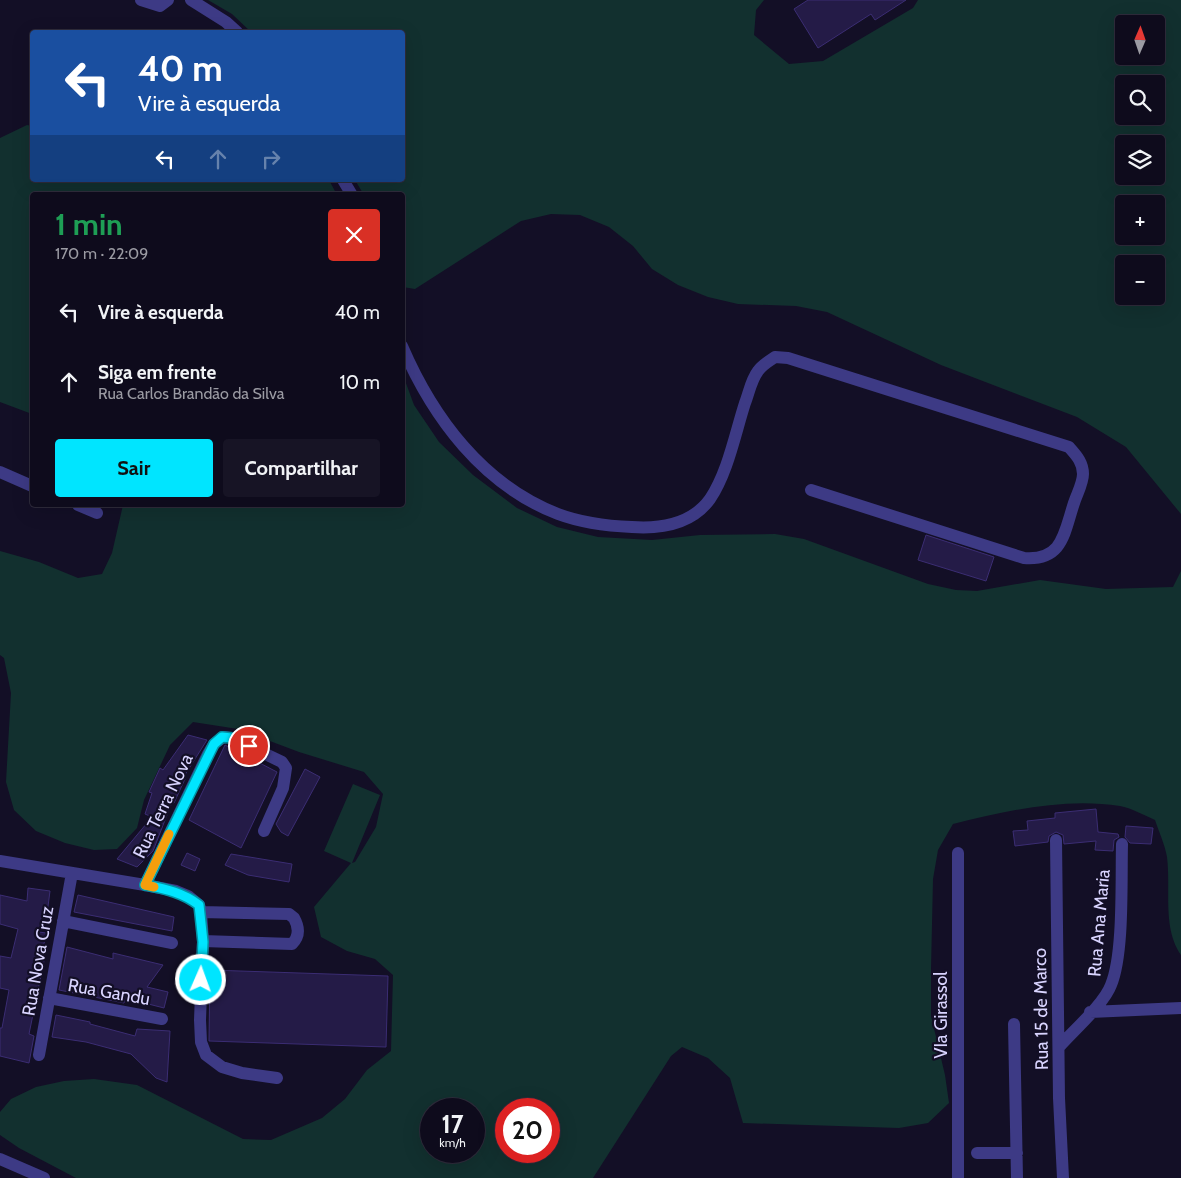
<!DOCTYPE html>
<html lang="pt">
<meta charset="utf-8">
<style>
body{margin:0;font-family:Cabin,sans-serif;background:#171425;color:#f1f3f6;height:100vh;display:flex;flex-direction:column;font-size:19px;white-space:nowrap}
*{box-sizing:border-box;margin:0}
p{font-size:16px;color:#9b9ba3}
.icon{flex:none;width:28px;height:28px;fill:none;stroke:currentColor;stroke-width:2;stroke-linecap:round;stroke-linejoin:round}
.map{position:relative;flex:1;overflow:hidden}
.drawer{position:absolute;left:30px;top:192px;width:375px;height:315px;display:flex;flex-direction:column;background:#0e0b1c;border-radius:5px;box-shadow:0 5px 20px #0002,0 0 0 1px #2e2b3b}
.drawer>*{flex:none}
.guide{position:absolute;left:30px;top:30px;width:375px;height:152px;border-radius:5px;box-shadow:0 5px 20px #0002,0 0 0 1px #2e2b3b;background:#1a4fa0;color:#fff;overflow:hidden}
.needle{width:32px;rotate:2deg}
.fabs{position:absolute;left:1115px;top:15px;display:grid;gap:10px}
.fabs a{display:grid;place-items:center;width:50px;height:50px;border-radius:5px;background:#0e0b1c;box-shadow:0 5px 20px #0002,0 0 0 1px #2e2b3b;font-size:25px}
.speed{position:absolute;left:420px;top:1098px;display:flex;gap:10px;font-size:25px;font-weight:700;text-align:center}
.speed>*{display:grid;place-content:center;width:65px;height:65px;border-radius:50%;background:#0e0b1c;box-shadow:0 5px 20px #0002,0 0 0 1px #2e2b3b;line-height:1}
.speed small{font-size:12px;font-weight:400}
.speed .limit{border:8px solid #d22;background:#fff;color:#111}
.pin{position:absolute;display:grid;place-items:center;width:42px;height:42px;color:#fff;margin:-21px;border:2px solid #fff;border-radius:50%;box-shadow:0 1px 5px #0007}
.me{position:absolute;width:55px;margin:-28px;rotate:2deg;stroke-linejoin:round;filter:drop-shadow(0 0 4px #0008)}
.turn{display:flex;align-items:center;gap:18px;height:105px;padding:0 25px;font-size:22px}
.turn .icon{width:65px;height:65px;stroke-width:2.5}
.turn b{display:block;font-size:35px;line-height:42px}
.lanes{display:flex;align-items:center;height:48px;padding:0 25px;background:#0003;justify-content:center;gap:25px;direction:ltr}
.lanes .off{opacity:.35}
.round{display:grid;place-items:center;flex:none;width:52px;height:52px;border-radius:5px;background:#171425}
.overview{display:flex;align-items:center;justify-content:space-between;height:85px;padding:0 25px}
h1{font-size:30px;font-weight:700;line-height:38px;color:#1e9e55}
.action{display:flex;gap:10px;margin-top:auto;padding:10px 25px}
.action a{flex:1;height:58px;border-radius:5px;background:#00e5ff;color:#111;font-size:20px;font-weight:700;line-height:58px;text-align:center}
.action a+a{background:#171425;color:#f1f3f6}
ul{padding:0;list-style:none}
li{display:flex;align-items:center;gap:15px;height:70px;padding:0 25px}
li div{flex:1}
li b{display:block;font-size:19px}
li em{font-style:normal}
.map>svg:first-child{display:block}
.green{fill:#12302f;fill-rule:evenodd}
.building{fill:#241b47;stroke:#3b2d73}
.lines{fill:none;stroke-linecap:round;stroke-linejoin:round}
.minor{stroke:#3d3a85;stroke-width:12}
.route-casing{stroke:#0095a6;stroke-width:12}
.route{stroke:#00e5ff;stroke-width:9}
.slow{stroke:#f59e0b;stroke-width:9}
.labels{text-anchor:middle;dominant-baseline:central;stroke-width:4.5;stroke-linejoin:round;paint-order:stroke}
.street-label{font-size:18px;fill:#d9d4ff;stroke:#130f26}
</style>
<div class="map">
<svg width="1181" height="1178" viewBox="0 0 1181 1178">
<rect width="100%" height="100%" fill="#130f26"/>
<path class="green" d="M 208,0 L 764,0 L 756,10 L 754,35 L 789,64 L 823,61 L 913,8 L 918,0 L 1181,0 L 1181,514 L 1126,447 L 1077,417 L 941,365 L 827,312 L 796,306 L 738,304 L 708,297 L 678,285 L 652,269 L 633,246 L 609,227 L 580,215 L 551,214 L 521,221 L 415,289 L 403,287 L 402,195 L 364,195 L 355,180 L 402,180 L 402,32 L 251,32 L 232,14 ZM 1124,24 L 1156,24 L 1156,56 L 1124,56 ZM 1124,84 L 1156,84 L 1156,116 L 1124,116 ZM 1124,144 L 1156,144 L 1156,176 L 1124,176 ZM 1124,204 L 1156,204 L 1156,236 L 1124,236 ZM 1124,264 L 1156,264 L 1156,296 L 1124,296 Z
M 27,125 L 32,126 L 32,180 L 329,180 L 337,195 L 32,195 L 32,414 L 0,402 L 0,138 Z
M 403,375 L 414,405 L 439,442 L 473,475 L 517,508 L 557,527 L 598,537 L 652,540 L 700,535 L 775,534 L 804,539 L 928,584 L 956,590 L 977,591 L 1040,580 L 1106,589 L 1173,587 L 1181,571 L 1181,955 C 1162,928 1171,889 1167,857 C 1165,845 1159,832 1155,820 C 1144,815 1131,808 1120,806 C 1065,797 1006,811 953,824 L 938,850 L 933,879 L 931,969 L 931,1016 L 945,1075 L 949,1103 L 928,1123 L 899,1128 L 743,1123 L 730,1078 L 708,1058 L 682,1047 L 671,1056 L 593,1178 L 76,1178 L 19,1148 L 0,1135 L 0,1112 L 11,1099 L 36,1087 L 64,1081 L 94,1079 L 137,1085 L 243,1139 L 271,1140 L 322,1118 L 345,1099 L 367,1070 L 391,1051 L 393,975 L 375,959 L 347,951 L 321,937 L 314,907 L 351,863 L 324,851 L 353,784 L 380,795 L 352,863 L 355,862 L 376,827 L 383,794 L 364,772 L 299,752 L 238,729 L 193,722 L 170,745 L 144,800 L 137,828 L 117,849 L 94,850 L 65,843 L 36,831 L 14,810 L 6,782 L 11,693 L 4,658 L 0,655 L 0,551 L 39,562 L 78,578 L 102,574 L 112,553 L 123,505 L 402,505 ZM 431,1109 L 474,1109 L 474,1151 L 431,1151 ZM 506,1109 L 549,1109 L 549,1151 L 506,1151 Z"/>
<path class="building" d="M 808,0 L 906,0 L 875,20 L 871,14 L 818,48 L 794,9 Z
M 926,535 L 994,557 L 986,581 L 918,560 Z
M 188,735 L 207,740 L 183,778 L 185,779 L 174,803 L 172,802 L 153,851 L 137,867 L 117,859 L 152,817 L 145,814 L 152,793 L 149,792 L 160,768 L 163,770 Z
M 225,745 L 277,772 L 241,848 L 189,820 Z
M 305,769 L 320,777 L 288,836 L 281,832 L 276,824 Z
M 1096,809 L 1098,832 L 1118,834 L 1119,837 L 1114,840 L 1113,851 L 1095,850 L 1096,841 L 1064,844 L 1063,835 L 1056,832 L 1049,836 L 1048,842 L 1015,846 L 1013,831 L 1028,830 L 1027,821 L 1055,818 L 1055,813 Z
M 1126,826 L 1153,828 L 1151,844 L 1130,843 L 1125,837 Z
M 187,853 L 200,859 L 195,871 L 181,865 Z
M 231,854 L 292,864 L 289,882 L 248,875 L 225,865 Z
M 28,888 L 50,891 L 47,914 L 42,914 L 39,932 L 46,933 L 42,955 L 45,956 L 29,1034 L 34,1036 L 29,1063 L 0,1056 L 0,1028 L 2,1028 L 9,990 L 0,988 L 0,956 L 11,958 L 18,929 L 0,924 L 0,895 L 27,901 Z
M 78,895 L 174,917 L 172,931 L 74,912 Z
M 67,947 L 113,959 L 113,953 L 163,965 L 147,987 L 168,992 L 164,1008 L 125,998 L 124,1003 L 59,990 Z
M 210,970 L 388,976 L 386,1047 L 209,1041 Z
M 56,1015 L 90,1022 L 90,1024 L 135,1036 L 137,1029 L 170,1031 L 167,1082 L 156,1078 L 131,1054 L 86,1042 L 52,1037 Z"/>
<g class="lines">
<path class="minor" d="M 141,0 L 160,6 L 168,0
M 191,0 L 226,22 L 237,32
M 343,180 L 352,195
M 402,346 C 433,418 483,485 558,514 C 582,523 607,526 632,527 C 661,529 692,524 710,499 C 728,472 735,434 745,403 C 749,393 751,380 758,371 C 762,365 769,361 775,357 L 788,358 L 1069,447 C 1076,455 1083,462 1083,474 C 1083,483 1077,494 1074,503 C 1064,533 1063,561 1024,558 L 811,490
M 0,472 L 32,486
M 78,505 L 97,513
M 1056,840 L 1059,1098 L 1063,1178
M 958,853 L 958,1178
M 0,861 L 145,885 L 176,891 L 188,896 L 199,905 L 201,912 L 203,941 L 200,1020 L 201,1042 L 206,1055 L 222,1067 L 242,1073 L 277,1078
M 145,885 L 208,754 L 214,744 L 223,737 L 232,738 L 282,762 L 286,768 L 283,788 L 264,831
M 201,912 L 289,914 L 294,918 C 299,927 300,936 292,944 L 203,941
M 63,921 L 172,943
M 49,998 L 162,1019
M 1090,1012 L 1181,1008
M 1014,1024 L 1017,1178
M 1059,1047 C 1073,1031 1104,1004 1111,985 C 1124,954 1121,880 1122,844
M 39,1055 L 72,873
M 977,1153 L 1017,1153
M 0,1159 L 44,1178"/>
</g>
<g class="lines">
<defs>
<path id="route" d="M 201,980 L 203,942 L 199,905 C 182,892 165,889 145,885 L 214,744 L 222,737 L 232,738 L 249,746"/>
</defs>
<use href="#route" class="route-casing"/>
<use href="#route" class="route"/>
<path class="slow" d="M 154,887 L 145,885 L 169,834"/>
</g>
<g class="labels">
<g class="street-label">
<text transform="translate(163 806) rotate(-64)">Rua Terra Nova</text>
<text transform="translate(1099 923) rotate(-85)">Rua Ana Maria</text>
<text transform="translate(38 961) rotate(-80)">Rua Nova Cruz</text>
<text transform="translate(109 992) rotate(10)">Rua Gandu</text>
<text transform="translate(1041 1009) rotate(-91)">Rua 15 de Marco</text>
<text transform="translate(941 1015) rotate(-90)">VIa Girassol</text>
</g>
</g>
</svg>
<div class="fabs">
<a><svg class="needle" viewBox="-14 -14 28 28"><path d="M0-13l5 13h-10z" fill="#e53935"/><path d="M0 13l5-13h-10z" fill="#9b9ba3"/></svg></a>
<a><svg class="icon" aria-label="search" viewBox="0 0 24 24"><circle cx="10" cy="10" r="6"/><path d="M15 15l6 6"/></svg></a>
<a><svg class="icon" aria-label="layers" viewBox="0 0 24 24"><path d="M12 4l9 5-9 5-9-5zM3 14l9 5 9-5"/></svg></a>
<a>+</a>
<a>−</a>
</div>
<div class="speed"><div>17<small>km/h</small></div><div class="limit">20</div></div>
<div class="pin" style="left:249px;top:746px;background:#d93025"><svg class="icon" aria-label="arrive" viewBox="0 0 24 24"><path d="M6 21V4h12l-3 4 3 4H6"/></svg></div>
<svg class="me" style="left:201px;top:980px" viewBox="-20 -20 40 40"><circle r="17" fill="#00e5ff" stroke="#fff" stroke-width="3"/><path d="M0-11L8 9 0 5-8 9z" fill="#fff"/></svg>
<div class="guide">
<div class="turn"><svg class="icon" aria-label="left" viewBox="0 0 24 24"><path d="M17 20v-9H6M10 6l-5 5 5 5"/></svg><div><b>40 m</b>Vire à esquerda</div></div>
<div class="lanes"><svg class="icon" aria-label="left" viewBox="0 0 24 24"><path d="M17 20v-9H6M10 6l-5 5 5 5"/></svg><svg class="icon off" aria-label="ahead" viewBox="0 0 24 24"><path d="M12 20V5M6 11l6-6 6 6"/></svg><svg class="icon off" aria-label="right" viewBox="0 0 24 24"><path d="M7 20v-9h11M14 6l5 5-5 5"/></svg></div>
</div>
<section class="drawer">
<div class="overview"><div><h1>1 min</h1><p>170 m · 22:09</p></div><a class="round" style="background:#d93025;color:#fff"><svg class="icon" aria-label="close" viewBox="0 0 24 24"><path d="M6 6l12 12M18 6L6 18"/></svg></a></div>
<ul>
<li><svg class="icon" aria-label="left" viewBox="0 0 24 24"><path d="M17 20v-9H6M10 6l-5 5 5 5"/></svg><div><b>Vire à esquerda</b></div><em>40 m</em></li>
<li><svg class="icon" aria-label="ahead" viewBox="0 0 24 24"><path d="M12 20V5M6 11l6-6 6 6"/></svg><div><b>Siga em frente</b><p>Rua Carlos Brandão da Silva</p></div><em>10 m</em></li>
</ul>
<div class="action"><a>Sair</a><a>Compartilhar</a></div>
</section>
</div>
